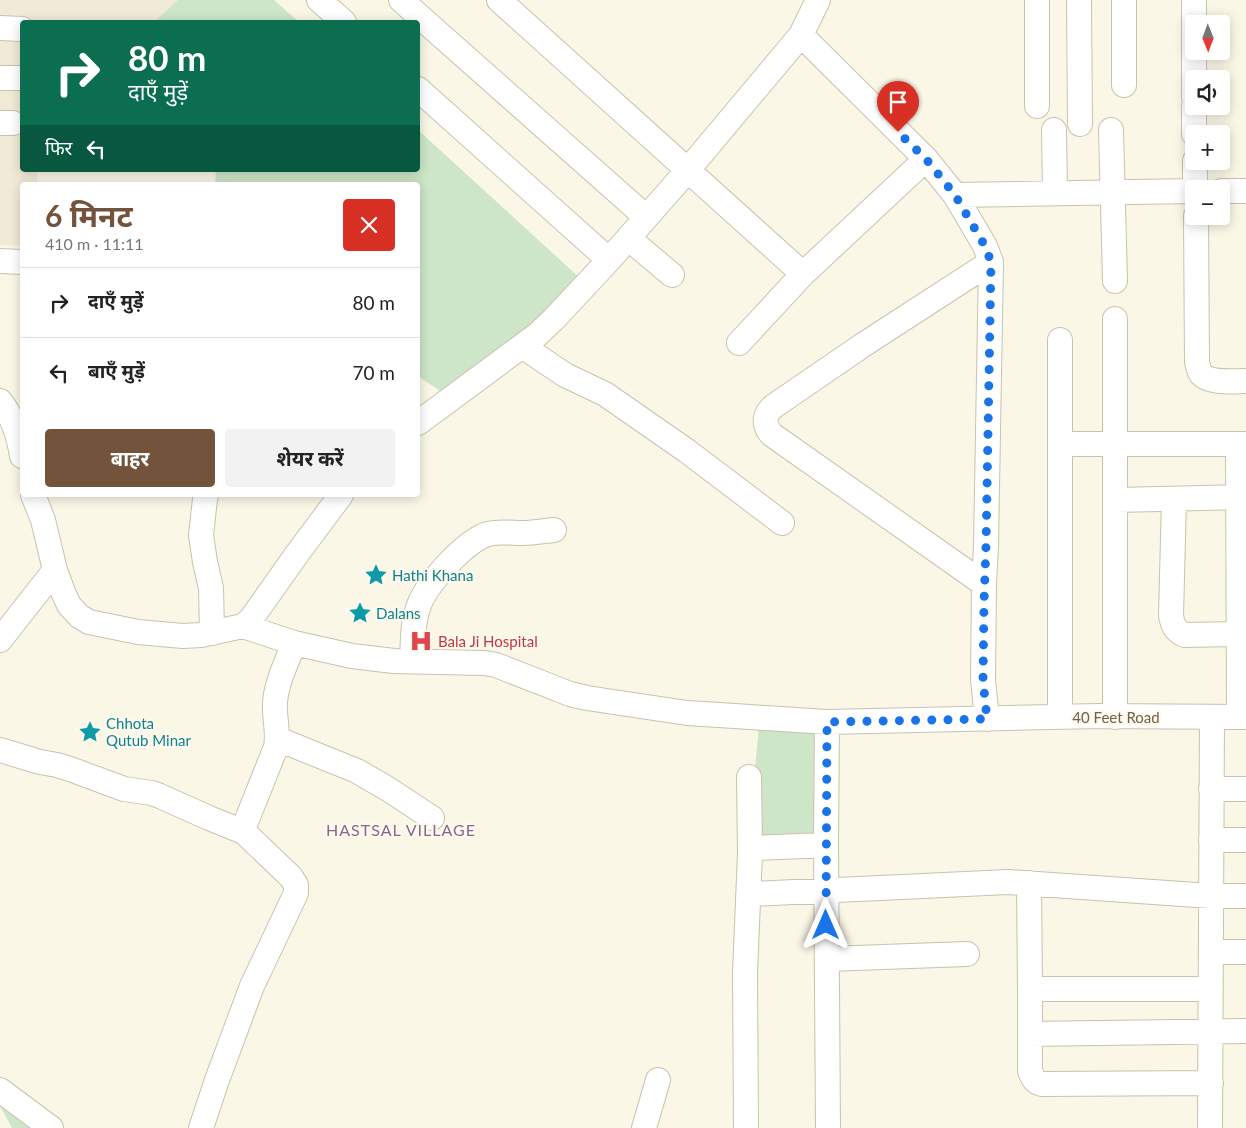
<!DOCTYPE html>
<html lang="hi">
<meta charset="utf-8">
<style>
body{margin:0;font-family:Lato,"Noto Sans Devanagari",sans-serif;background:#f2f2f2;color:#222;height:100vh;display:flex;flex-direction:column;font-size:19px;white-space:nowrap}
*{box-sizing:border-box;margin:0}
p{font-size:16px;color:#767676}
.icon{flex:none;width:28px;height:28px;fill:none;stroke:currentColor;stroke-width:2;stroke-linecap:round;stroke-linejoin:round}
.map{position:relative;flex:1;overflow:hidden}
.side{position:absolute;left:20px;top:182px;width:400px;height:315px;display:flex;flex-direction:column;background:#fff;border-radius:5px;box-shadow:0 2px 12px #0003}
.side>*{flex:none}
.top-card{position:absolute;left:20px;top:20px;width:400px;height:152px;border-radius:5px;box-shadow:0 2px 12px #0003;background:#0b6e4f;color:#fff;overflow:hidden}
.needle{width:32px;rotate:179deg}
.buttons{position:absolute;left:1185px;top:15px;display:grid;gap:10px}
.buttons a{display:grid;place-items:center;width:45px;height:45px;border-radius:5px;background:#fff;box-shadow:0 2px 12px #0003;font-size:25px}
.pin{position:absolute;display:grid;place-items:center;width:42px;height:42px;color:#fff;margin:-51px -21px;border-radius:50% 50% 50% 0;rotate:-45deg;box-shadow:0 0 5px #0007}
.pin .icon{rotate:45deg}
.me{position:absolute;width:55px;margin:-28px;rotate:0deg;stroke-linejoin:round;filter:drop-shadow(0 0 4px #0008)}
.turn{display:flex;align-items:center;gap:18px;height:105px;padding:0 25px;font-size:22px}
.turn .icon{width:65px;height:65px;stroke-width:2.5}
.turn b{display:block;font-size:35px;line-height:42px}
.then{display:flex;align-items:center;height:48px;padding:0 25px;background:#0003;gap:10px;font-size:19px}
.round{display:grid;place-items:center;flex:none;width:52px;height:52px;border-radius:5px;background:#f2f2f2}
.summary{display:flex;align-items:center;justify-content:space-between;height:85px;padding:0 25px}
h1{font-size:30px;font-weight:700;line-height:38px;color:#73533b}
.button{display:flex;gap:10px;margin-top:auto;padding:10px 25px}
.button a{flex:1;height:58px;border-radius:5px;background:#73533b;color:#fff;font-size:20px;font-weight:700;line-height:58px;text-align:center}
.button a+a{background:#f2f2f2;color:#222}
ul{padding:0;list-style:none}
li{display:flex;align-items:center;gap:15px;height:70px;padding:0 25px;border-top:1px solid #e0e0e0}
li div{flex:1}
li b{display:block;font-size:19px}
li em{font-style:normal}
.map>svg:first-child{display:block}
.residential{fill:#f1ead6}
.green{fill:#cde6c7}
.lines{fill:none;stroke-linecap:round;stroke-linejoin:round}
.minor-casing{stroke:#cbc1ae;stroke-width:26}
.minor{stroke:#fff;stroke-width:24}
.route{stroke:#1a73e8;stroke-width:9;stroke-dasharray:0 16.2}
.labels{text-anchor:middle;dominant-baseline:central;stroke-width:4.5;stroke-linejoin:round;paint-order:stroke}
.culture-label{font-size:15px;fill:#0d838f;stroke:#fdfaed;text-anchor:start}
.health-label{font-size:15px;fill:#be3a42;stroke:#fdfaed;text-anchor:start}
.street-label{font-size:15px;fill:#71624e;stroke:#fdfaed}
.neighbourhood-label{font-size:16px;letter-spacing:1px;fill:#88668d;stroke:#fdfaed}
</style>
<div class="map">
<svg width="1246" height="1128" viewBox="0 0 1246 1128">
<rect width="100%" height="100%" fill="#faf7e7"/>
<path class="residential" d="M 0,0 L 178,0 L 154,22 L 22,22 L 22,170 L 37,170 L 37,185 L 22,185 L 22,246 L 0,245 Z"/>
<path class="green" d="M 178,0 L 274,0 L 299,22 L 154,22 Z
M 418,130 L 581,279 L 544,327 L 446,395 L 418,376 L 418,185 L 215,185 L 216,170 L 418,170 Z
M 759,726 L 825,726 L 822,844 L 753,845 L 752,803 Z
M 0,1098 L 33,1128 L 12,1128 L 0,1106 Z"/>
<g class="lines">
<defs>
<path id="minor" d="M 319,0 L 344,22
M 401,0 L 646,217
M 499,0 L 803,274
M 1079,0 L 1080,124
M 0,28 L 22,29
M 801,35 L 926,159 L 955,195 L 985,246 L 991,262 L 986,546 L 984,584 L 983,680 L 987,719
M 0,78 L 22,78
M 1124,85 L 1124,0
M 418,89 L 609,260
M 1194,97 L 1194,0
M 1037,106 L 1037,0
M 1194,106 L 1194,134
M 0,123 L 13,123
M 1054,130 L 1055,193
M 1111,130 L 1115,281
M 1195,161 L 1195,189
M 1221,191 L 1246,191
M 955,195 L 1194,191
M 1196,216 L 1197,362 C 1198,366 1199,371 1201,374 C 1210,384 1234,381 1246,381
M 628,238 L 672,275
M 0,261 L 22,262
M 1115,319 L 1115,717
M 1060,340 L 1060,717
M 739,343 L 803,274 L 926,159
M 522,346 L 565,375 L 605,394 L 687,451 L 782,523
M 0,401 C 13,417 19,436 22,456
M 418,423 L 537,335 L 554,319 L 609,260 L 687,171 L 801,35 L 818,0
M 1060,444 L 1246,444
M 1238,444 L 1239,717
M 33,495 L 43,520 L 55,570 L 63,592 L 69,605 L 79,616 L 89,622 L 138,632 L 183,636 L 201,635 L 243,626 L 294,643 L 352,656 L 394,661 L 485,663 L 496,665 L 570,694 L 587,698 L 687,713 L 750,717 L 827,722 L 1099,716 L 1246,717
M 206,495 L 205,499 L 201,535 L 205,562 L 211,588 L 212,633
M 1174,499 L 1171,616 C 1173,626 1175,630 1184,635 L 1239,634
M 1116,500 L 1246,497
M 984,584 L 771,434 C 763,424 764,414 774,406 L 863,345 L 991,262
M 243,626 L 251,619 L 297,554 L 341,495
M 0,640 L 55,570
M 412,662 C 413,644 412,625 418,608 C 425,585 465,541 488,534 C 499,531 512,533 523,533 C 533,533 544,531 554,530
M 827,722 L 826,845 L 828,1128
M 278,739 L 357,771 L 388,789 L 432,818
M 0,750 L 40,762 L 57,765 L 70,769 L 124,789 L 152,793 L 160,796 L 209,818 L 246,833
M 749,777 L 750,851
M 1211,789 L 1246,789
M 1211,840 L 1246,840
M 1029,883 L 1030,989 L 1030,1071 C 1033,1078 1034,1082 1042,1084 L 1211,1083
M 749,894 L 1008,882 L 1211,896 L 1246,896
M 1211,952 L 1246,952
M 827,959 L 967,954
M 1030,989 L 1211,989
M 1030,1034 L 1246,1031
M 0,1090 L 51,1128
M 201,1128 L 217,1080 L 252,986 L 296,893 L 296,885 L 291,877 L 247,835 L 245,832 L 244,827 L 276,747 C 279,732 274,718 275,703 C 276,683 287,662 294,643
M 644,1128 L 658,1080
M 746,1128 L 745,973 L 750,853 L 751,849 L 753,848 L 826,845
M 1210,1128 L 1212,718"/>
</defs>
<use href="#minor" class="minor-casing"/>
<use href="#minor" class="minor"/>
</g>
<g class="lines">
<path class="route" d="M 826,925 L 827,722 L 987,719 L 983,680 L 984,603 L 986,546 L 991,262 L 985,246 L 955,195 L 926,159 L 898,132"/>
</g>
<defs>
<symbol id="sight-bare" viewBox="-9 -9 18 18"><path d="M0-6L1.8-2.2L6-1.7L2.9 1.2L3.7 5.4L0 3.3L-3.7 5.4L-2.9 1.2L-6-1.7L-1.8-2.2Z" fill="#0f9aa8" stroke="#fdfaed" stroke-width="2.5" paint-order="stroke"/></symbol>
<symbol id="hospital-bare" viewBox="-9 -9 18 18"><path d="M-5-5h3v3.5h4V-5h3V5h-3V1.5h-4V5h-3Z" fill="#e0444e" stroke="#fdfaed" stroke-width="2.5" paint-order="stroke"/></symbol>
</defs>
<g fill-rule="evenodd">
<use href="#sight-bare" x="360" y="559" width="32" height="32"/>
<use href="#sight-bare" x="344" y="597" width="32" height="32"/>
<use href="#hospital-bare" x="405" y="625" width="32" height="32"/>
<use href="#sight-bare" x="74" y="716" width="32" height="32"/>
</g>
<g class="labels">
<g class="culture-label">
<text x="392" y="575">Hathi Khana</text>
<text x="376" y="613">Dalans</text>
<text x="106" y="723">Chhota<tspan x="106" dy="17">Qutub Minar</tspan></text>
</g>
<g class="health-label">
<text x="438" y="641">Bala Ji Hospital</text>
</g>
<g class="street-label">
<text x="1116" y="717">40 Feet Road</text>
</g>
<g class="neighbourhood-label">
<text x="401" y="829">HASTSAL VILLAGE</text>
</g>
</g>
</svg>
<div class="buttons">
<a><svg class="needle" viewBox="-14 -14 28 28"><path d="M0-13l5 13h-10z" fill="#e53935"/><path d="M0 13l5-13h-10z" fill="#767676"/></svg></a>
<a><svg class="icon" aria-label="sound" viewBox="0 0 24 24"><path d="M4 9h4l5-4v14l-5-4H4zM17 9q2 3 0 6"/></svg></a>
<a>+</a>
<a>−</a>
</div>
<div class="pin" style="left:898px;top:132px;background:#d93025"><svg class="icon" aria-label="arrive" viewBox="0 0 24 24"><path d="M6 21V4h12l-3 4 3 4H6"/></svg></div>
<svg class="me" style="left:826px;top:925px" viewBox="-20 -20 40 40"><path d="M0-17L14 15 0 8-14 15z" fill="#1a73e8" stroke="#fff" stroke-width="4"/></svg>
<div class="top-card">
<div class="turn"><svg class="icon" aria-label="right" viewBox="0 0 24 24"><path d="M7 20v-9h11M14 6l5 5-5 5"/></svg><div><b>80 m</b>दाएँ मुड़ें</div></div>
<div class="then">फिर<svg class="icon" aria-label="left" viewBox="0 0 24 24"><path d="M17 20v-9H6M10 6l-5 5 5 5"/></svg></div>
</div>
<section class="side">
<div class="summary"><div><h1>6 मिनट</h1><p>410 m · 11:11</p></div><a class="round" style="background:#d93025;color:#fff"><svg class="icon" aria-label="close" viewBox="0 0 24 24"><path d="M6 6l12 12M18 6L6 18"/></svg></a></div>
<ul>
<li><svg class="icon" aria-label="right" viewBox="0 0 24 24"><path d="M7 20v-9h11M14 6l5 5-5 5"/></svg><div><b>दाएँ मुड़ें</b></div><em>80 m</em></li>
<li><svg class="icon" aria-label="left" viewBox="0 0 24 24"><path d="M17 20v-9H6M10 6l-5 5 5 5"/></svg><div><b>बाएँ मुड़ें</b></div><em>70 m</em></li>
</ul>
<div class="button"><a>बाहर</a><a>शेयर करें</a></div>
</section>
</div>
